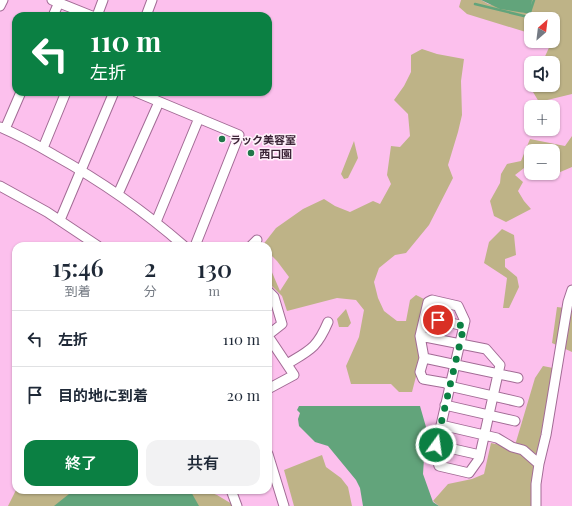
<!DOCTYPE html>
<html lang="ja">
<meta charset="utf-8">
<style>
body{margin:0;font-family:"Playfair Display","Noto Sans JP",serif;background:#f2f2f3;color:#1f2937;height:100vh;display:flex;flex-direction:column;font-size:15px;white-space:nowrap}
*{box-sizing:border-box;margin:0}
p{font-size:13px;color:#747a83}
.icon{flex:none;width:22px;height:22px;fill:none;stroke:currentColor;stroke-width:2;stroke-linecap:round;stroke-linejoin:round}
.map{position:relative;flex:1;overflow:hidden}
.sheet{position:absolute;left:12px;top:242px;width:260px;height:252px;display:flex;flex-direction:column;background:#fff;border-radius:12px;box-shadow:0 1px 3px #0004}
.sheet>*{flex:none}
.guide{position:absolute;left:12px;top:12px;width:260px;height:84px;border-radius:12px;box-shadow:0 1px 3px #0004;background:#0b8043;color:#fff;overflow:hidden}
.needle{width:26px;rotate:28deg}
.buttons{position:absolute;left:524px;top:12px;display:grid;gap:8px}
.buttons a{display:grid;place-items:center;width:36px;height:36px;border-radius:8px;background:#fff;box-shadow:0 1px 3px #0004;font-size:20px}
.pin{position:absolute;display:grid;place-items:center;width:34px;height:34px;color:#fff;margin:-17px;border:2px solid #fff;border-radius:50%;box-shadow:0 1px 4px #0007}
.me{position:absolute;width:44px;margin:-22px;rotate:14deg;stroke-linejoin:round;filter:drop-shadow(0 0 3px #0008)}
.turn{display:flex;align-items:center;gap:14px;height:84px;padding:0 12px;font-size:18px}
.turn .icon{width:52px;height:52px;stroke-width:2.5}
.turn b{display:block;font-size:28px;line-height:34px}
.eta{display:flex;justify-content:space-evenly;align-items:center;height:68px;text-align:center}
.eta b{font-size:24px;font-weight:600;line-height:28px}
.button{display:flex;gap:8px;margin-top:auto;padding:8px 12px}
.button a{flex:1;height:46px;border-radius:12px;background:#0b8043;color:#fff;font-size:16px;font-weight:600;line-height:46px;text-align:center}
.button a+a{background:#f2f2f3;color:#1f2937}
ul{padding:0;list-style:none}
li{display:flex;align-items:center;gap:12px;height:56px;padding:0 12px;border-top:1px solid #e0e1e3}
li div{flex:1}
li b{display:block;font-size:15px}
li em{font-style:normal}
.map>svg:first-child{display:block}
.green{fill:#beb387}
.water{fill:#62a47b}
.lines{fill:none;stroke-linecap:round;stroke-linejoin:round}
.stream{stroke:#62a47b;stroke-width:2.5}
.minor-casing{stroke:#a26b95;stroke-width:11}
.minor{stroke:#fff;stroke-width:9}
.route{stroke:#0b8043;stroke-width:7;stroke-dasharray:0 12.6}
.poi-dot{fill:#1f7649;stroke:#fff2fb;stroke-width:1.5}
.labels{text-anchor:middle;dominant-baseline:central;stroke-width:3;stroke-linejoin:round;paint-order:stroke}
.poi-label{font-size:11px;font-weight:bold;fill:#3c2537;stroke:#fff2fb;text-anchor:start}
</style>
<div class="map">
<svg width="572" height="506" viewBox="0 0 572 506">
<rect width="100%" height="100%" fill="#fcc0ed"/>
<path class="green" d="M 461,0 L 481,0 L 488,4 L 530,14 L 532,0 L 572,0 L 572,94 L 539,102 L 533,92 L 536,85 L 553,85 L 553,63 L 542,63 L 552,41 L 553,41 L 555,33 L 553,33 L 553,19 L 531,19 L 531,33 L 529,33 L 467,14 L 459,7 Z
M 422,49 L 437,54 L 464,59 L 461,81 L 462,115 L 458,132 L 448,165 L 453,178 L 429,225 L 406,253 L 395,255 L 379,268 L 374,282 L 378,298 L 384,311 L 397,321 L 406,321 L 410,300 L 416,295 L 426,300 L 420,361 L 412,392 L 399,392 L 391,384 L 351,384 L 346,366 L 359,337 L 364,310 L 356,300 L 337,298 L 287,311 L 282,296 L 268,282 L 268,263 L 280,291 L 289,277 L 277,261 L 268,252 L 268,246 L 262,246 L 276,228 L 303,209 L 324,199 L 335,206 L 350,212 L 373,201 L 380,204 L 391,184 L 387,175 L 391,146 L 400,147 L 410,136 L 408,114 L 394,100 L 404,86 L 411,72 L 411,55 Z
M 572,136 L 572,167 L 558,173 L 553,172 L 553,151 L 531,151 L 531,166 L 528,165 L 515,175 L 523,182 L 518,191 L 524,201 L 531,209 L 506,222 L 494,216 L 490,201 L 500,183 L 501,174 L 507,164 L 521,161 L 530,139 L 565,146 Z
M 354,141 L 358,158 L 348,178 L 344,179 L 341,174 Z
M 502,229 L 514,235 L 516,255 L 505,259 L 505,267 L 517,277 L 519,287 L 509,308 L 503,308 L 507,278 L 484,263 L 489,242 Z
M 557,307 L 572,309 L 572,352 L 552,343 Z
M 346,309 L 351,323 L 348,327 L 339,327 L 337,319 Z
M 543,366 L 553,368 L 535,466 L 533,506 L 439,506 L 433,501 L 448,484 L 472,479 L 484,474 L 491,443 L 505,446 L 513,452 L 535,378 Z
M 322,455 L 326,467 L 341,478 L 348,487 L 352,506 L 294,506 L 284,470 Z
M 16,490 L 204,490 L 217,495 L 232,504 L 232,506 L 8,506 Z"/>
<path class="water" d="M 481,0 L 532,0 L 531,14 L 500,9 Z
M 299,406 L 420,406 L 426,427 L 423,474 L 433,502 L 439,506 L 363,506 L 360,488 L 356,480 L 328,446 L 315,442 L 299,426 L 298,419 L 300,413 L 297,410 Z
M 74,490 L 190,490 L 199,506 L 54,506 Z"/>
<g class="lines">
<path class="stream" d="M 475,4 L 528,17 L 529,15 L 534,0"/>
<defs>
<path id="minor" d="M 52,0 L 92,16
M 0,6 L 3,0
M 53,16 L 60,0
M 97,16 L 103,0
M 146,16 L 152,0
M 136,92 L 239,135 L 195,246
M 0,127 C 19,135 37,145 54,155 C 101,181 144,211 184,246
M 5,129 L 21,92
M 43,148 L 66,92
M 0,186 L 47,212 L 98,246
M 118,194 L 159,102
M 60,220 L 114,92
M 156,222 L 199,118
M 251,246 L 257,240
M 268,291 L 274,297 L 282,324 L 268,335
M 425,317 L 464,326
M 268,336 L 294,375 L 268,389
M 420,336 L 486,349 L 500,365 L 479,459 L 469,473 L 439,466 L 435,451 L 465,321 L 458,306 L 432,300 L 428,302 L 420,336 L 424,358 L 420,372 L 423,379 L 446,383 L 449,386 L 519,402
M 424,358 L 518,378
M 287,364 C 310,350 317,348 328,322
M 445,405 L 515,421
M 441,425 L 497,438 L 512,447 L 523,450 L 539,464
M 436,445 L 480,455
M 268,454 L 284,506
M 231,490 L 237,506
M 536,506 L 536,484 L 539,464 L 546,435 L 568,302 L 572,290"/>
</defs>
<use href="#minor" class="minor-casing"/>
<use href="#minor" class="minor"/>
</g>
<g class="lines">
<path class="route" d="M 436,445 L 464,326 L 438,320"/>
</g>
<g class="poi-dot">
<circle cx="222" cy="139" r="4"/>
<circle cx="251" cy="153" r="4"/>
</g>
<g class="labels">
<g class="poi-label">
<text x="230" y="139">ラック美容室</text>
<text x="259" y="153">西口園</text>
</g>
</g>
</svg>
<div class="buttons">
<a><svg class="needle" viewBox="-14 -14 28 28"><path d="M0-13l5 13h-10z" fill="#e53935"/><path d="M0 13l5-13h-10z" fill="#747a83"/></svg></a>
<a><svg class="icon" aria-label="sound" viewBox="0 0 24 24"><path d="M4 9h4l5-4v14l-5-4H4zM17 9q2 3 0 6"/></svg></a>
<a>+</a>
<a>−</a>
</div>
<div class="pin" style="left:438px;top:320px;background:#d93025"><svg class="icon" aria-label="arrive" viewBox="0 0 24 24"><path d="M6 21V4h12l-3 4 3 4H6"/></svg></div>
<svg class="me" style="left:436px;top:445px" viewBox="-20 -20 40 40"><circle r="17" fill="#0b8043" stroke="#fff" stroke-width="3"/><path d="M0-11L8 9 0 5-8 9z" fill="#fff"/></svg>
<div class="guide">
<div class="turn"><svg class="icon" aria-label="left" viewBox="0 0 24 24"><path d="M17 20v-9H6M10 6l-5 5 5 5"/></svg><div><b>110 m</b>左折</div></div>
</div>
<section class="sheet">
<div class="eta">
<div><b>15:46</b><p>到着</p></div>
<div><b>2</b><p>分</p></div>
<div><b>130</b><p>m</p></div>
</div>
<ul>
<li><svg class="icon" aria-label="left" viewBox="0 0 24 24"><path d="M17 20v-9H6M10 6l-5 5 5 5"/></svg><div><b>左折</b></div><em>110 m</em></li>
<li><svg class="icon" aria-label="arrive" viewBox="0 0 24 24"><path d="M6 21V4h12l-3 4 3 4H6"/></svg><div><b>目的地に到着</b></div><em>20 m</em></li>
</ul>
<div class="button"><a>終了</a><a>共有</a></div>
</section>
</div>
